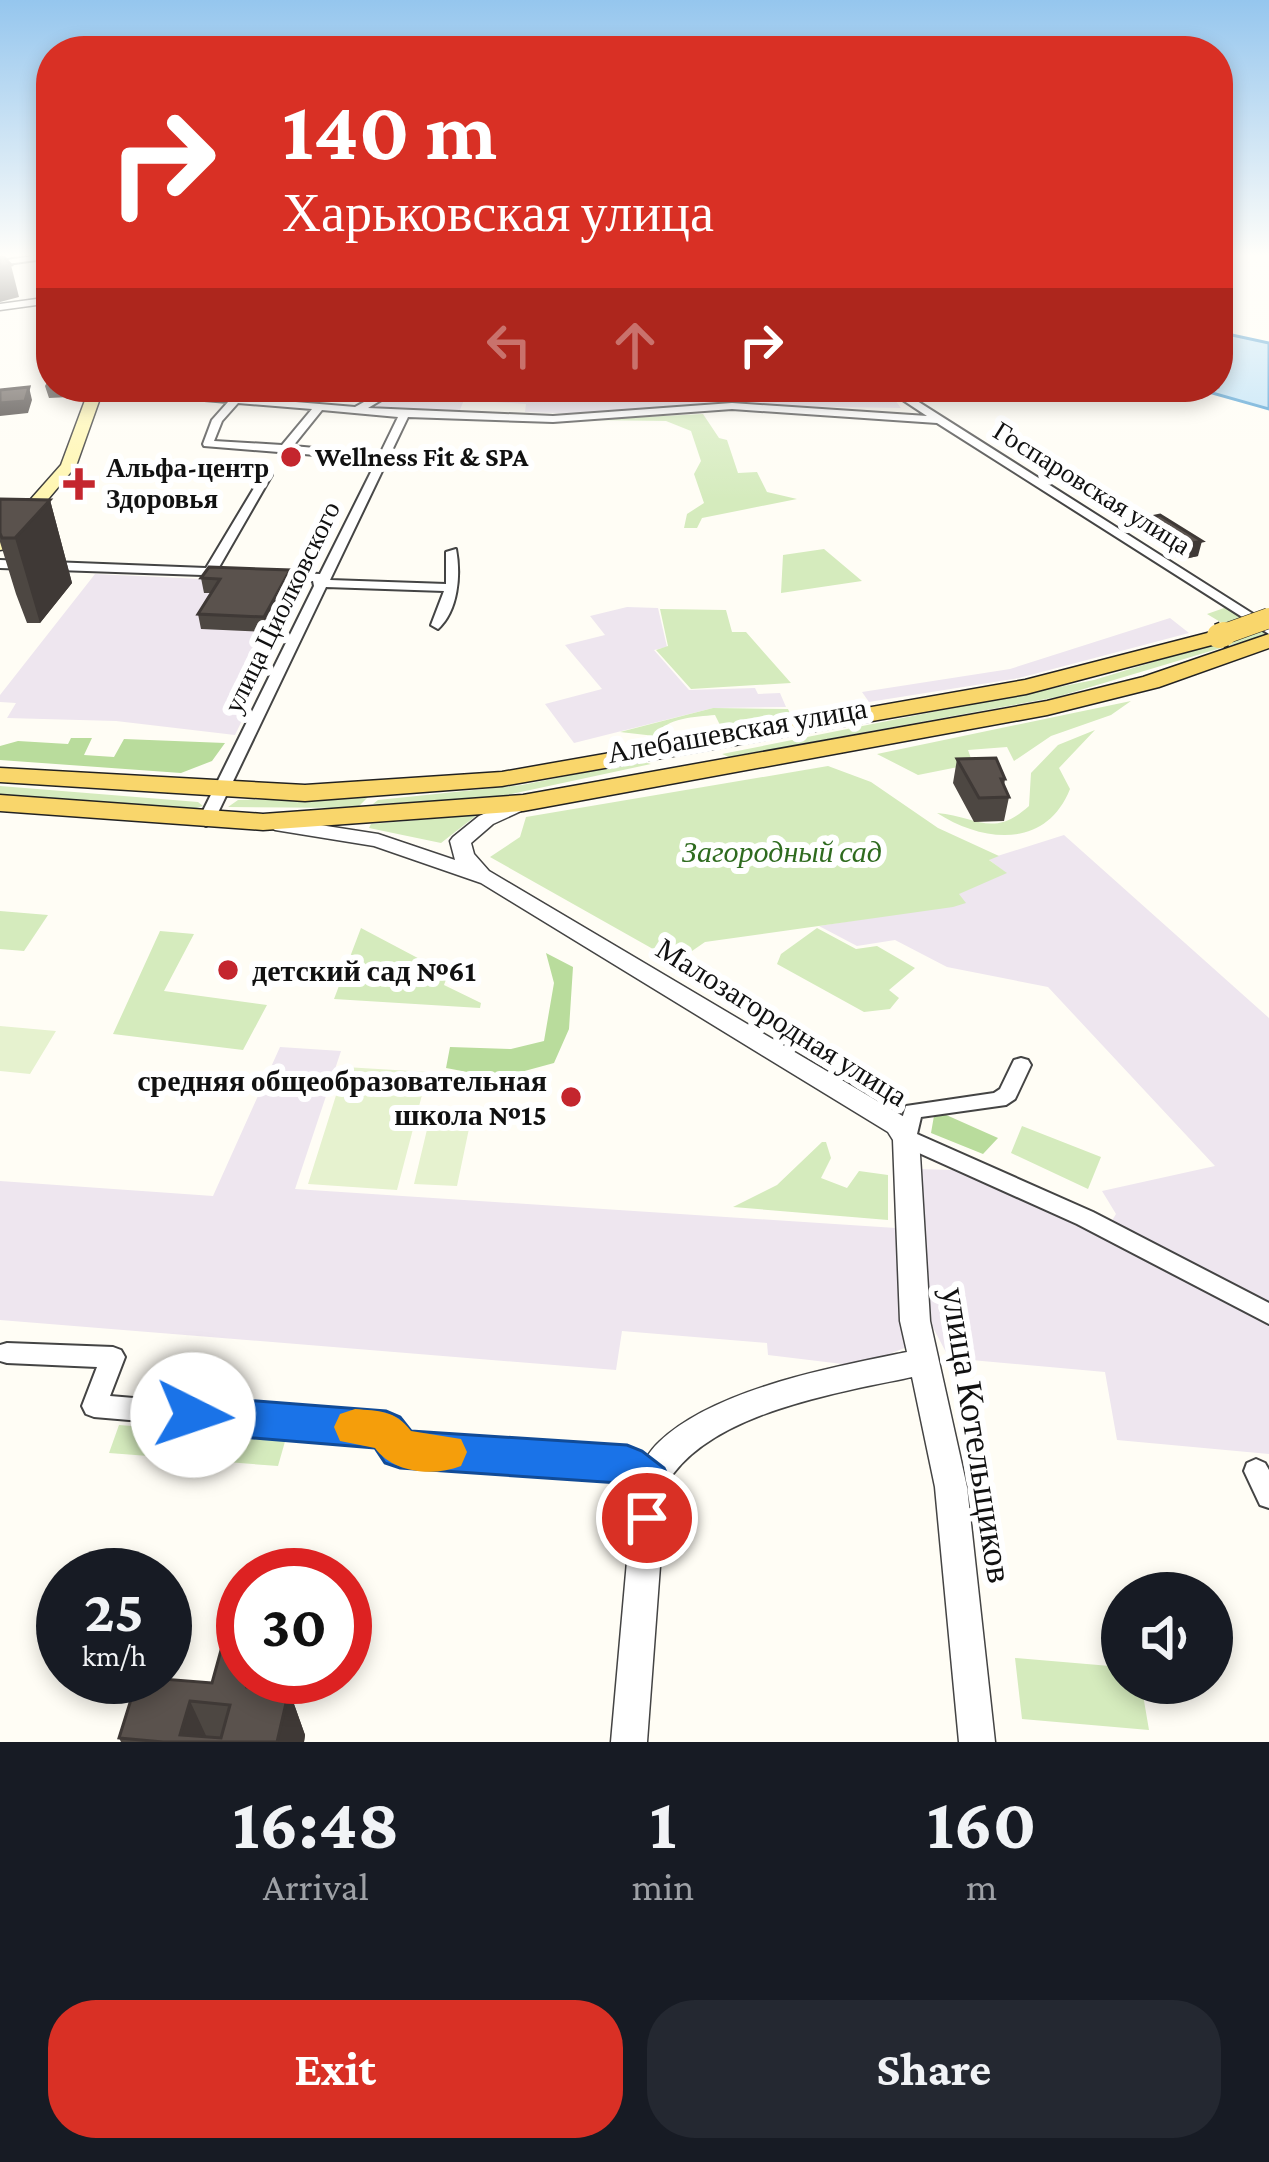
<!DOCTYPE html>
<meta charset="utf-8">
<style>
body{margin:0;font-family:"Crimson Pro",serif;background:#242831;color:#f1f3f6;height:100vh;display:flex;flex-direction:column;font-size:45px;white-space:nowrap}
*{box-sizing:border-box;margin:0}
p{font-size:39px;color:#9ea1a6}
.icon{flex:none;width:66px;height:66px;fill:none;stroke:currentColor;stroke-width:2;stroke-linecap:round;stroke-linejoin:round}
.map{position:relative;height:1742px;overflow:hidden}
.panel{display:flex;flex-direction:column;background:#171b24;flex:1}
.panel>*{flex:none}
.guide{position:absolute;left:36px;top:36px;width:1197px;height:366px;border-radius:48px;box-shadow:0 6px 18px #0003;background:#d93025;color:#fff;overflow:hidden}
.controls{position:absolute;left:1101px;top:1572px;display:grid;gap:24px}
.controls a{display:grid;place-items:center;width:132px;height:132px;border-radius:50%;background:#171b24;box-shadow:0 6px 18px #0003;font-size:60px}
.speed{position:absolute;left:36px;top:1548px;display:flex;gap:24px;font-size:60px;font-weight:700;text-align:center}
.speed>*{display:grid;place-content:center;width:156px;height:156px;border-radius:50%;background:#171b24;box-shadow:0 6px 18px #0003;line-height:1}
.speed small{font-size:30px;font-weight:400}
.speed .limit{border:18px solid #d22;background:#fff;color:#111}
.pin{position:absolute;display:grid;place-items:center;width:102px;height:102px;color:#fff;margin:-51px;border:6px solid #fff;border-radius:50%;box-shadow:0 3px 12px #0007}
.me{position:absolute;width:132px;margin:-66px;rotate:94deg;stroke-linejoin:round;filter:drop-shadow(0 0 9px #0008)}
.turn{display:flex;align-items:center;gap:42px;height:252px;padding:0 48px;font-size:54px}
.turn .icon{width:156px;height:156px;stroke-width:2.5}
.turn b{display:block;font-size:84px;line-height:102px}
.lanes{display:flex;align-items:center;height:114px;padding:0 48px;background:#0003;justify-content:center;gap:60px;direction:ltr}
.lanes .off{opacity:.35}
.eta{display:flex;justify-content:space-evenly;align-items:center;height:204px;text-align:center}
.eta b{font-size:72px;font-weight:700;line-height:84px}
.button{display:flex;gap:24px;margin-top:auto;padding:24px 48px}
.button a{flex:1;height:138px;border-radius:48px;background:#d93025;color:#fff;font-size:48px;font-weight:700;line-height:138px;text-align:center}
.button a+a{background:#242831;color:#f1f3f6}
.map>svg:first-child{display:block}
.industrial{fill:#eee6ef}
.green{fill:#d5ebbd}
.forest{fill:#b9dc9c}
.pitch{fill:#e6f2cf}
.water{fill:#b9e0f7;stroke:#3f96cf;stroke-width:3}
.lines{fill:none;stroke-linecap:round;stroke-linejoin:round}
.minor-casing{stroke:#444;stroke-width:4}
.tertiary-casing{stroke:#444;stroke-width:3}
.secondary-casing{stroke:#333;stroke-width:3}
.primary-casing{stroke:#222;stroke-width:3}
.minor{fill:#fff;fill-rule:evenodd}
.tertiary{fill:#fff;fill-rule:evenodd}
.secondary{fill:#fff6b0;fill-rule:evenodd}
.primary{fill:#f9d66b;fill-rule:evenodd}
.primary-bridge-far1-casing{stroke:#222;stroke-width:21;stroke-linecap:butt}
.primary-bridge-casing{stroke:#222;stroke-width:27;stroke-linecap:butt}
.primary-bridge-far1{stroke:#f9d66b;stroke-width:20}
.primary-bridge{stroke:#f9d66b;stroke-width:24}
.wall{fill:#4d4742}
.shaded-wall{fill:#3f3936}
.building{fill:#5a524d;stroke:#3f3936;stroke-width:3;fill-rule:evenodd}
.route{fill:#1a73e8;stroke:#114b97;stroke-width:3}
.slow{fill:#f59e0b}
.poi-dot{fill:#c4262e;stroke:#fff;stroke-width:4.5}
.labels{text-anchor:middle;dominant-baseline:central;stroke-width:12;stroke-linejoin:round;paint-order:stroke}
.far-poi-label{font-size:27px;font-weight:bold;fill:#111;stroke:#fff;text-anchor:start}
.far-street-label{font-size:27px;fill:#111;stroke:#fff}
.street-label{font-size:30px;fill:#111;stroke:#fff}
.park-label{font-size:30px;font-style:italic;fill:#2f6b1f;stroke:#fff}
.poi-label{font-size:30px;font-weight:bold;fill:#111;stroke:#fff;text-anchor:start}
.near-street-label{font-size:36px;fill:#111;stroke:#fff}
</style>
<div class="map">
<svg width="1269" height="1742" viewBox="0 0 1269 1742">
<rect width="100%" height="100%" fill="#fffdf5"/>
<path class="industrial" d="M 398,387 L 637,394 L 684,392 L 685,387 L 885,387 L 901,408 L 719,405 L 587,414 L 525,412 L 526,404 L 464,400 L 459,412 L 360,408 Z
M 95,574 L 308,584 L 235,735 L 116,721 L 7,718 L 16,703 L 0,702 L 0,695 Z
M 627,607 L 658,608 L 667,647 L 654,650 L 689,690 L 755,688 L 758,694 L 780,693 L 786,707 L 713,708 L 574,743 L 545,704 L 602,689 L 565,645 L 605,635 L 590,616 Z
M 1170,618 L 1189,633 L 1019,678 L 869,702 L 862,692 L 1010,669 Z
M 1064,835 L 1269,1018 L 1269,1454 L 1117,1440 L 1105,1372 L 949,1358 L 928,1318 L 916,1169 L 955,1170 L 1102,1237 L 1116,1214 L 1102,1191 L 1215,1166 L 1048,987 L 947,967 L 895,940 L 857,946 L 819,926 L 964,903 L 958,894 L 1005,872 L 988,859 Z
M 280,1047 L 341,1051 L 295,1189 L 896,1228 L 907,1347 L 859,1366 L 768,1355 L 767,1343 L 622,1331 L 616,1370 L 0,1320 L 0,1181 L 213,1196 Z"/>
<path class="green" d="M 703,414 L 719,438 L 727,440 L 738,473 L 757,472 L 767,492 L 797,499 L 702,518 L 697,528 L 684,528 L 687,514 L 704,503 L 694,474 L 701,461 L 691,431 L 666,421 L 584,420 Z
M 824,549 L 862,581 L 781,593 L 783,555 Z
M 1227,607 L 1261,629 L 1269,626 L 1269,649 L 1251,639 L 1057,697 L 729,757 L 722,754 L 1094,680 L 1242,635 L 1207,614 Z
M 660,609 L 726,610 L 732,632 L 746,632 L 791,683 L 691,689 L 656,650 L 668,646 Z
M 1131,701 L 1111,715 L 1051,736 L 1014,761 L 1007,747 L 968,750 L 973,764 L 918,775 L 877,754 Z
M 713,708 L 788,709 L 791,716 L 721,727 L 715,715 C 695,717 667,717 655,736 L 620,732 Z
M 1095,730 L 1059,768 L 1070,789 C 1046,849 984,843 937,813 C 977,816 992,839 1029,806 L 1031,773 L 1058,745 Z
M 641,761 L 651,764 L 488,799 L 373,804 L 378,800 L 522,785 Z
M 828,766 L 871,782 L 938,828 L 999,856 L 989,860 L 1007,873 L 959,894 L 966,903 L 953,907 L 705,942 L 676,962 L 490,857 L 520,837 L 526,817 Z
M 0,786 L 198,802 L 203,806 L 193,809 L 0,795 Z
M 368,797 L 357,808 L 228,807 L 238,800 Z
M 477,815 L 441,843 L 369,828 L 371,824 Z
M 0,911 L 48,915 L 24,951 L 0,949 Z
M 361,928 L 448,974 L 444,985 L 481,1003 L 480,1008 L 334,999 Z
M 817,928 L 856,949 L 877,946 L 915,968 L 889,990 L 899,998 L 890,1009 L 864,1012 L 777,964 L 781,954 Z
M 160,931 L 194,934 L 164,991 L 267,1005 L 243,1050 L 113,1034 Z
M 1022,1126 L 1101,1157 L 1088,1189 L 1011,1153 Z
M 822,1142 L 826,1142 L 831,1158 L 821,1178 L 847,1188 L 859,1171 L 888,1175 L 888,1220 L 733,1207 L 777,1185 Z
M 119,1425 L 286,1438 L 278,1466 L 109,1453 Z
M 1015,1658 L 1122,1667 L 1122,1683 L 1141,1683 L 1149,1730 L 1022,1719 Z"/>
<path class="forest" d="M 71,738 L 92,738 L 84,755 L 114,757 L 124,739 L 225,743 L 212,761 L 181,773 L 0,760 L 0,746 L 18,741 L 68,744 Z
M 546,953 L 573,967 L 569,1029 L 554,1063 L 499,1078 L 446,1068 L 450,1047 L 511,1049 L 544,1041 L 554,983 Z
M 935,1110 L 998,1138 L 983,1154 L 931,1133 Z"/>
<path class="pitch" d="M 0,1026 L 56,1031 L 30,1074 L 0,1071 Z
M 345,1067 L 428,1072 L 397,1190 L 308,1184 Z
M 430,1117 L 471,1119 L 457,1186 L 414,1184 Z"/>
<path class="water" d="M 1218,332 L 1269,343 L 1269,409 L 1191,387 L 1218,387 Z"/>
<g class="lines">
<defs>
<path id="minor" d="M 33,256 L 51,256 L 51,258 L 0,265 L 0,261 Z
M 120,387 L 355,407 L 391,387 L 403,387 L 368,408 L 553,416 L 732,403 L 927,416 L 883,387 L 895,387 L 1269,624 L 1269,634 L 937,423 L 732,409 L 553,422 L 408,417 L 330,580 L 446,584 L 446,552 L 456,549 C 461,575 458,611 438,629 L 431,625 L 444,591 L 326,587 L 214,821 L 206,826 L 198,821 L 314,586 L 313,581 L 271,580 L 265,576 L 271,572 L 320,574 L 377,460 L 204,446 L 203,444 L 212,420 L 228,402 L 97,391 L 92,388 ZM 238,403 L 312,409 L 282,445 L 214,441 L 222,421 ZM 322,410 L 398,417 L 380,454 L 293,446 Z
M 263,473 L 272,475 L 218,569 L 231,570 L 231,576 L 0,568 L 0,560 L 206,568 Z
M 1021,1058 L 1028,1060 L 1031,1065 L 1015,1099 L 1006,1105 L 921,1117 L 917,1134 L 1093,1212 L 1269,1303 L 1269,1324 L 1077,1224 L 899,1144 L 896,1138 L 906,1106 L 994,1093 L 1000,1089 L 1014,1060 Z
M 7,1343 L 113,1347 L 121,1350 L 125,1357 L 110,1396 L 385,1419 L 394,1422 L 406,1438 L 627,1452 L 659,1473 L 663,1482 L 659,1491 L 650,1494 L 622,1475 L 400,1461 L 391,1457 L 379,1441 L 94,1417 L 86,1414 L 82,1406 L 97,1367 L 7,1363 L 0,1361 L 0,1345 Z
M 1256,1459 L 1265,1463 L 1269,1470 L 1269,1508 L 1260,1505 L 1244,1471 L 1247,1463 Z"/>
<path id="tertiary" d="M 51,297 L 51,303 L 0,310 L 0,304 Z
M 523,797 L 530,799 L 533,803 L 530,807 L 493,824 L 471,843 L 474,854 L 489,871 L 906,1118 L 919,1138 L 930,1321 L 967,1487 L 995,1742 L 959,1742 L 935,1487 L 912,1377 C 837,1393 707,1413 666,1485 L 647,1742 L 611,1742 L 634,1482 C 640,1468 648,1452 659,1442 C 714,1389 833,1367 907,1352 L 900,1321 L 893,1140 L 888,1132 L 481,883 L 374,846 L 275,830 L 265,824 L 275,818 L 378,834 L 455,860 L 450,841 L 453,837 L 479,816 Z"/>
<path id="secondary" d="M 90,387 L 104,387 L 76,466 L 6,549 L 0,550 L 0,534 L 61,465 Z"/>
<path id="primary" d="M 1219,630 L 1230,636 L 1227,641 L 1026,694 L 502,786 L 305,801 L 0,782 L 0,768 L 305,785 L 502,772 L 1025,680 Z
M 1269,634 L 1269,648 L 1159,687 L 1047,715 L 523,811 L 263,830 L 0,811 L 0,795 L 263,814 L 523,795 L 1047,701 L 1143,677 Z"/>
</defs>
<use href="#minor" class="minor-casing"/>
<use href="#tertiary" class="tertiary-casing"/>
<use href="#secondary" class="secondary-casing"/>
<use href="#primary" class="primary-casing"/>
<use href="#minor" class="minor"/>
<use href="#tertiary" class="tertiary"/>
<use href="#secondary" class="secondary"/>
<use href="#primary" class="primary"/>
<defs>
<path id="primary-bridge-far1" d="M 1219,636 L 1269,618"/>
<path id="primary-bridge" d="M 1219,636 L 1224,634"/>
</defs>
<use href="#primary-bridge-far1" class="primary-bridge-far1-casing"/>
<use href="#primary-bridge" class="primary-bridge-casing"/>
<use href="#primary-bridge-far1" class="primary-bridge-far1"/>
<use href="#primary-bridge" class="primary-bridge"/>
</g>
<path class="wall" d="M 51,374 L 51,387 L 74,387 L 70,397 L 49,398 L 45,386 Z
M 0,499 L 50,500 L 72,583 L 40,623 L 27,623 L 16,594 L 0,542 Z
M 1141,519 L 1198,556 L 1180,560 L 1138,533 Z
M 201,578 L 292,585 L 267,632 L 201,629 L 198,614 L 212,593 L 204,593 Z
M 957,759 L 1005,779 L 1004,786 L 1009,797 L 1004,821 L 974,822 L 953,783 Z
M 243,1677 L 341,1677 L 339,1687 L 277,1682 L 275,1689 L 289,1690 L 305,1735 L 304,1742 L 121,1742 L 119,1738 L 212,1683 Z"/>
<path class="shaded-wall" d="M 11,265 L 19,297 L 0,302 L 0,267 Z
M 29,387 L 32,400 L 28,413 L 0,416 L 0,403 Z
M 50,500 L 72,583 L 40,623 L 15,538 Z
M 1202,541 L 1198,556 L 1180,560 L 1184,545 Z
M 290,570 L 292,585 L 267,632 L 264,617 Z
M 345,1617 L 350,1635 L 345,1658 Z
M 250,1677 L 275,1677 L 277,1682 L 265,1732 L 247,1687 Z
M 289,1690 L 305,1735 L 304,1742 L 277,1742 Z
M 190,1701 L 209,1742 L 180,1735 Z"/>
<path class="building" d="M 0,256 L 3,256 L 11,265 L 0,267 Z
M 29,387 L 25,401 L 0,403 L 0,390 Z
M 0,499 L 50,500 L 15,538 L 2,538 L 0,533 Z
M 1160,515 L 1202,541 L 1184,545 L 1141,519 Z
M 209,567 L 290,570 L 264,617 L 198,614 L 220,579 L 201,578 Z
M 996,758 L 1005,779 L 1001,779 L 1009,797 L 979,798 L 957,759 Z
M 240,1581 L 243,1581 L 243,1677 L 250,1677 L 247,1687 L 289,1690 L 277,1742 L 163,1742 L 119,1738 L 138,1677 L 212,1683 ZM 190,1701 L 230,1705 L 221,1738 L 180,1735 Z"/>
<linearGradient id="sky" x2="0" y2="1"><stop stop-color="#95c6ee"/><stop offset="0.51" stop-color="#fffefa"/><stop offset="1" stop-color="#fffefa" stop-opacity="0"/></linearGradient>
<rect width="1269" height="500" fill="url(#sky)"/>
<path class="route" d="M 193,1396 L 386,1411 L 400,1417 L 411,1431 L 627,1445 L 642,1451 L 664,1468 L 671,1482 L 668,1518 L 662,1532 L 647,1538 L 632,1532 L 626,1518 L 628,1490 L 619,1483 L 400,1468 L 385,1463 L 375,1448 L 193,1433 L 178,1428 L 173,1415 L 178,1402 Z"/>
<path class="slow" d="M 355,1409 C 379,1411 395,1410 411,1431 L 461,1439 L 467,1452 L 461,1466 C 433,1477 393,1473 375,1448 L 340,1441 L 334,1427 L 340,1414 Z"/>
<g class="poi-dot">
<circle cx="291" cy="457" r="12"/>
<path d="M73 466h12v12h12v12h-12v12h-12v-12h-12v-12h12z"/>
<circle cx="228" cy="970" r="12"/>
<circle cx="571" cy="1097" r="12"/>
</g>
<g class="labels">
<g class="far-poi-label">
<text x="315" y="457">Wellness Fit &amp; SPA</text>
<text x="106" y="468">Альфа-центр<tspan x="106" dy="31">Здоровья</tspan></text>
</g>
<g class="far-street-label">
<text transform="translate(1092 488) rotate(32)">Госпаровская улица</text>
<text transform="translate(282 607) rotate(-64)">улица Циолковского</text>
</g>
<g class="street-label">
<text transform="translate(737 730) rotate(-10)">Алебашевская улица</text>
<text transform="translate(782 1022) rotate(32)">Малозагородная улица</text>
</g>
<g class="park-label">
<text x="782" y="851">Загородный сад</text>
</g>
<g class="poi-label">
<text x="252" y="970">детский сад №61</text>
<text x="547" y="1080" text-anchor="end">средняя общеобразовательная<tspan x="547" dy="34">школа №15</tspan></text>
</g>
<g class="near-street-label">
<text transform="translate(977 1435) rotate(81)">улица Котельщиков</text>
</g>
</g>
</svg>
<div class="controls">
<a><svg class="icon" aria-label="sound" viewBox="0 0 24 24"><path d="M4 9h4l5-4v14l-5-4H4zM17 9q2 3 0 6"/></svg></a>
</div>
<div class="speed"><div>25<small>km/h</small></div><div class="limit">30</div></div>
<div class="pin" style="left:647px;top:1518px;background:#d93025"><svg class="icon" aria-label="arrive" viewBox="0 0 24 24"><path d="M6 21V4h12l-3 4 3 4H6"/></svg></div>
<svg class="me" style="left:193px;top:1415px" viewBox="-20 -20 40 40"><circle r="19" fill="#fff"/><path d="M0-13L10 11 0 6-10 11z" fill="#1a73e8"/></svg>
<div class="guide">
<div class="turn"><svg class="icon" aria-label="right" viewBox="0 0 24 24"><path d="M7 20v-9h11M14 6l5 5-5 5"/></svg><div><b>140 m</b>Харьковская улица</div></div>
<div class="lanes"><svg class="icon off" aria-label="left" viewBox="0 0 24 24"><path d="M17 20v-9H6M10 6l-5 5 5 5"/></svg><svg class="icon off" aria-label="ahead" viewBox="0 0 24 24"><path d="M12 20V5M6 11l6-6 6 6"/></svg><svg class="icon" aria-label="right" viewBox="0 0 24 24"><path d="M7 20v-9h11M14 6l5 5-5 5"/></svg></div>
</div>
</div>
<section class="panel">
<div class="eta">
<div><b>16:48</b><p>Arrival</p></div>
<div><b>1</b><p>min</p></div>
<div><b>160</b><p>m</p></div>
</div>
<div class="button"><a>Exit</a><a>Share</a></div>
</section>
